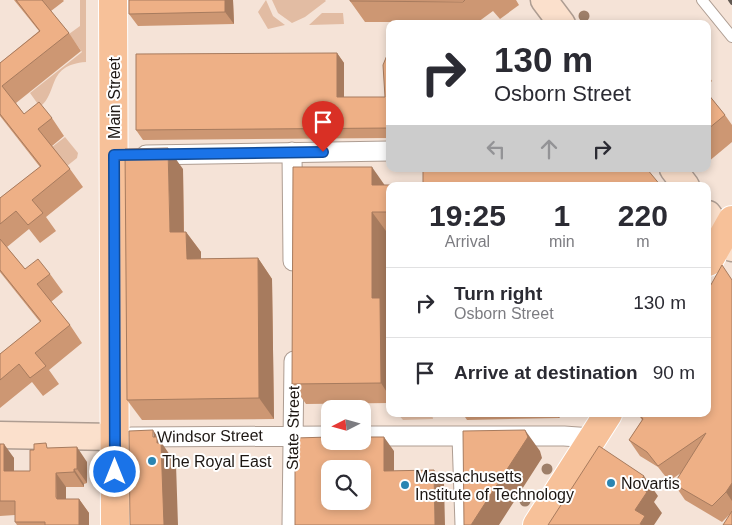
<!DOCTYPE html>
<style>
body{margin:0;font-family:Arial,sans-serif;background:#f2f2f3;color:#2b2b33;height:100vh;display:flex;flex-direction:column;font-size:19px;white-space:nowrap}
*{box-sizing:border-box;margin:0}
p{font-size:16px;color:#7c7c81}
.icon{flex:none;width:28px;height:28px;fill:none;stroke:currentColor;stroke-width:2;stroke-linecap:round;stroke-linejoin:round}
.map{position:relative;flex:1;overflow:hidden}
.side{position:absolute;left:386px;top:182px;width:325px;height:235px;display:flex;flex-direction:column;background:#fff;border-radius:10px;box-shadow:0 2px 8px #0003}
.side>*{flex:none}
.top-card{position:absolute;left:386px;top:20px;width:325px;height:152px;border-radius:10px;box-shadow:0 2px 8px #0003;background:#fff;color:#2b2b33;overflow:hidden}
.needle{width:32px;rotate:264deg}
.controls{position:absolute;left:321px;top:400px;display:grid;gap:10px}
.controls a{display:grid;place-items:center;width:50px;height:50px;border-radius:10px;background:#fff;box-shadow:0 2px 8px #0003;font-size:25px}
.pin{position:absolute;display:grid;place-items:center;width:42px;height:42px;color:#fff;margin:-51px -21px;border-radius:50% 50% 50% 0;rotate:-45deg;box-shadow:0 0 5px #0007}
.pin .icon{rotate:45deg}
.me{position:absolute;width:55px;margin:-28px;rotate:0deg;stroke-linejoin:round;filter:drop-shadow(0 0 4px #0008)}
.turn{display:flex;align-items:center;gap:18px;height:105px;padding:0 25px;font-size:22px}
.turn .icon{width:65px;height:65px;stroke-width:2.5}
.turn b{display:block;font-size:35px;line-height:42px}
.lanes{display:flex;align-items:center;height:48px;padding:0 25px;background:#0003;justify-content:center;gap:25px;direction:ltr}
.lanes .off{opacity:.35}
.eta{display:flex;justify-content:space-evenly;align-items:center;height:85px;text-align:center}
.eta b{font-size:30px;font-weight:600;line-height:35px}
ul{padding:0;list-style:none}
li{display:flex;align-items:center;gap:15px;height:70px;padding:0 25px;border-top:1px solid #e1e1e2}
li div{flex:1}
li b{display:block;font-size:19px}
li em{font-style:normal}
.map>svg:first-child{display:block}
.green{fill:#e2bca3}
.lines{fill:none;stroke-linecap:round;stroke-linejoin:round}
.lane-casing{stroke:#ae9d92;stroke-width:12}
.street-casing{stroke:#ae9d92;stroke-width:21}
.secondary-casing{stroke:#ae9d92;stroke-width:29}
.primary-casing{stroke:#fff;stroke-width:30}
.lane{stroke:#fff;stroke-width:10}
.street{stroke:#fff;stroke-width:19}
.secondary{stroke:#fbe0cc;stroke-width:26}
.primary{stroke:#f7c199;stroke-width:28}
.rail{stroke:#625952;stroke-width:4}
.tree{fill:#9e7f69}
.wall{fill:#cd9773}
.shaded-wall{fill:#a77b5e}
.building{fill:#eeb086;stroke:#a77b5e;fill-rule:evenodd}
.route-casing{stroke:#114b97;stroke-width:12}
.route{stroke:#1a73e8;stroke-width:9}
.poi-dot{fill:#2a85b2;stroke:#fff;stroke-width:2}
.labels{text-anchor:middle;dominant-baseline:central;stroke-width:4;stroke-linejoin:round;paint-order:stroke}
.street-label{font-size:16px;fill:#1c1612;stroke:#fff}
.poi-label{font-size:16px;fill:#1c1612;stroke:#fff;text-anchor:start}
</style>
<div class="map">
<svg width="732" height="525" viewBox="0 0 732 525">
<rect width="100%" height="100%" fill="#f5e3d7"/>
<path class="green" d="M 80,0 L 86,0 L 86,62 C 46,65 59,92 40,107 L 30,93 L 82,52 L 69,34 L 80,26 Z
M 266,0 L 273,16 L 285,25 L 268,29 L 258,12 Z
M 272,0 L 325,0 L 326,1 L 305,17 L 292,23 L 278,13 Z
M 322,13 L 343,13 L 344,24 L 309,25 Z
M 65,137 L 78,153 L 77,158 L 67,166 L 52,147 Z
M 388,233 L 390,233 L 390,316 L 388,316 Z
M 398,414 L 432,414 L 433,419 L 403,420 Z"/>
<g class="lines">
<defs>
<path id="lane" d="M 702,0 L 732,37"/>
<path id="street" d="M 292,152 L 293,261
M 146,155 L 390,151
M 362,436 L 564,436 L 592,438
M 131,437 L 330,436
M 462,437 L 465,525
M 292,525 L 294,361"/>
<path id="secondary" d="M 544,0 L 562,24
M 673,169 L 686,186
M 708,214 L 732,248
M 0,435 L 115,437"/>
<path id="primary" d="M 113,0 L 115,525
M 708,262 L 732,220
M 537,525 L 608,414"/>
</defs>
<use href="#lane" class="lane-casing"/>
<use href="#street" class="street-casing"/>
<use href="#secondary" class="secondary-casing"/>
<use href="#primary" class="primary-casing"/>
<use href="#lane" class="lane"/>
<use href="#street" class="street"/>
<use href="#secondary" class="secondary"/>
<use href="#primary" class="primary"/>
<path class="rail" d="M 730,0 L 732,3"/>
</g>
<g class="tree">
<circle cx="584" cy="16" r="5.5"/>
<circle cx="547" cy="469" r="5.5"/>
<circle cx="525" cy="501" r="5.5"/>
</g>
<path class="wall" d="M 14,0 L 63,0 L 64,1 L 51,11 L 69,33 L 81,51 L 16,103 L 24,114 L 52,118 L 64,136 L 52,146 L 70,169 L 83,187 L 46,217 L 56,231 L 40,243 L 29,229 L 7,247 L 25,269 L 50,274 L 63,292 L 51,302 L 70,325 L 82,343 L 49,370 L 59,384 L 43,396 L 32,382 L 0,408 L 0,354 L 40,322 L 0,272 L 0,198 L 40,167 L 0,116 L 0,63 L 39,31 Z
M 233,0 L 234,24 L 138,26 L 129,14 Z
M 350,0 L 516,0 L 519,5 L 500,19 L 493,11 L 478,22 L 365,22 L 350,1 Z
M 390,48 L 390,138 L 143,140 L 136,130 L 337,53 L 344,63 L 344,97 L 385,97 Z
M 708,75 L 712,81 L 708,85 Z
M 708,94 L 725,115 L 732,125 L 732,142 L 708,162 Z
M 183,169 L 184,232 L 186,232 L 201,252 L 201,259 L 258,258 L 272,279 L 274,419 L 142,420 L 127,400 Z
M 384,185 L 661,186 L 390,186 L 390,231 L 386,231 L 386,307 L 390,312 L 390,403 L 306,404 L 292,384 Z
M 732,280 L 732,525 L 729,515 L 722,522 L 685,500 L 674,484 L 681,473 L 669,481 L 658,467 L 640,456 L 629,440 L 642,420 L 638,414 Z
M 463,414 L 562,414 L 559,418 L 467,420 Z
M 0,444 L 14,458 L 14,471 L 30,471 L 34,450 L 50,448 L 87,462 L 87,483 L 84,484 L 84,487 L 66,487 L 66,499 L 79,499 L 89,513 L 89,525 L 17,525 L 15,522 L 15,515 L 0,516 Z"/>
<path class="shaded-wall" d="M 225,0 L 233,0 L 234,24 L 225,12 Z
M 337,53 L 344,63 L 344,107 L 337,97 Z
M 168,148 L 183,169 L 184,253 L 170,232 Z
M 372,167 L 386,187 L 372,185 Z
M 372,212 L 386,231 L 386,307 L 390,312 L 390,397 L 381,383 L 372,298 Z
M 186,232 L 201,252 L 201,280 L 187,259 Z
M 258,258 L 272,279 L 274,419 L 259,398 Z
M 556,414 L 562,414 L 559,418 Z
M 153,430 L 176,464 L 178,525 L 164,525 Z
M 525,430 L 540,451 L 542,458 L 499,525 L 471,525 Z
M 384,437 L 394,451 L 394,485 L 384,471 Z
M 4,444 L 14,458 L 14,485 L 4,471 Z
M 77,447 L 87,462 L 87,483 L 77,469 Z
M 74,469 L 84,484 L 84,487 L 74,472 Z
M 434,470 L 444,484 L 445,525 L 435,525 Z
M 56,473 L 66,487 L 66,511 L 57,499 Z
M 644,476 L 658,496 L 654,502 L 662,513 L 654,525 L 641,525 L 635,510 L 637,485 Z
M 732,483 L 732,501 L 726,492 Z
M 79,499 L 89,513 L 89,525 L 79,525 Z"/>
<path class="building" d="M 16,0 L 42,0 L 69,33 L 2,86 L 24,114 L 39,102 L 52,118 L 38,129 L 70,169 L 32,200 L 43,213 L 28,225 L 16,211 L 0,224 L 0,198 L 41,166 L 0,114 L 0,63 L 40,31 Z
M 129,0 L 225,0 L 225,12 L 129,14 Z
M 350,0 L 465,0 L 463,2 L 350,1 Z
M 390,48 L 390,128 L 136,130 L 136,54 L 337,53 L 337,97 L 385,97 L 383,65 Z
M 708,94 L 725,115 L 708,129 Z
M 168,148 L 170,232 L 186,232 L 187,259 L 258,258 L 259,398 L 127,400 L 125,149 Z
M 293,167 L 372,167 L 372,185 L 423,185 L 423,169 L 647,169 L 661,186 L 390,186 L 390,212 L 372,212 L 372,298 L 380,298 L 381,383 L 292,384 Z
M 0,239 L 25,269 L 38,259 L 50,274 L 37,284 L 70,325 L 35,353 L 46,366 L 30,378 L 19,364 L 0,380 L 0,354 L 41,321 L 0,270 Z
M 722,265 L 732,280 L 732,483 L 726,492 L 712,506 L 674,484 L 706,433 L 658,466 L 647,452 L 629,440 L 643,419 L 639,414 L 708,414 L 708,290 Z
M 153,430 L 153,437 L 157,437 L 157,443 L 161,443 L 164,525 L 130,525 L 129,431 Z
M 525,430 L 528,437 L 471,525 L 464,525 L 463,431 Z
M 330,437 L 330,441 L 362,441 L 362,437 L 384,437 L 384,471 L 434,470 L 435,525 L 295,525 L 295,438 ZM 330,469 L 362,469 L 362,501 L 330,501 Z
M 46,443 L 47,448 L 77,447 L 77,469 L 74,469 L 74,472 L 56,473 L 56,497 L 57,499 L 79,499 L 79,525 L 45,525 L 45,522 L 15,522 L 15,501 L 0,501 L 0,444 L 4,444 L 4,471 L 30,471 L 30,450 L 34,450 L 34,444 Z
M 599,446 L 644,476 L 637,485 L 647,492 L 635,510 L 645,516 L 640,524 L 643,525 L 548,525 Z
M 732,511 L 732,525 L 723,525 Z"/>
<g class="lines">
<defs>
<path id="route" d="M 115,472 L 114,155 L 323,152"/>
</defs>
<use href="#route" class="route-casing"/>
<use href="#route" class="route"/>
</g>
<g class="poi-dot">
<circle cx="152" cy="461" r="5"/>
<circle cx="611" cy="483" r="5"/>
<circle cx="405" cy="485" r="5"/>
</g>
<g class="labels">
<g class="street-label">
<text transform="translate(114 98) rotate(-90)">Main Street</text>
<text transform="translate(293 428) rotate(-89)">State Street</text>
<text transform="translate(210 436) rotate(-1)">Windsor Street</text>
</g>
<g class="poi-label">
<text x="162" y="461">The Royal East</text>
<text x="415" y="476">Massachusetts<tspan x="415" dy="18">Institute of Technology</tspan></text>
<text x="621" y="483">Novartis</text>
</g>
</g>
</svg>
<div class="controls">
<a><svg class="needle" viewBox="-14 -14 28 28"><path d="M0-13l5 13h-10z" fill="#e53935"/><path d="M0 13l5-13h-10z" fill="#7c7c81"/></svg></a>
<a><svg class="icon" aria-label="search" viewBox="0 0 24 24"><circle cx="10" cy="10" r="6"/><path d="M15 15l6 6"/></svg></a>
</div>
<div class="pin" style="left:323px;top:152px;background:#d93025"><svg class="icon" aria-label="arrive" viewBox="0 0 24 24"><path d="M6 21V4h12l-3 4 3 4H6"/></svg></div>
<svg class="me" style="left:115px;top:472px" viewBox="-20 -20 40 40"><circle r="17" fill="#1a73e8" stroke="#fff" stroke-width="3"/><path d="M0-11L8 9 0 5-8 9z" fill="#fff"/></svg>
<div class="top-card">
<div class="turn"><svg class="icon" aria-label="right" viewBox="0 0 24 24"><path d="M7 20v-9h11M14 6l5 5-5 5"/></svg><div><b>130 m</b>Osborn Street</div></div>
<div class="lanes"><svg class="icon off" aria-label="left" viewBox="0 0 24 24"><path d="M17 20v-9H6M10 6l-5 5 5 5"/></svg><svg class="icon off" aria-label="ahead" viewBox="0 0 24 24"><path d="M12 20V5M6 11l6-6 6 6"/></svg><svg class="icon" aria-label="right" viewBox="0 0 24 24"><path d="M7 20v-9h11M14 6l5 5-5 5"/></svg></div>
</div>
<section class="side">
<div class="eta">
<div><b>19:25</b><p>Arrival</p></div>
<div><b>1</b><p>min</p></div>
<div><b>220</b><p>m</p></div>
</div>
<ul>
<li><svg class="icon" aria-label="right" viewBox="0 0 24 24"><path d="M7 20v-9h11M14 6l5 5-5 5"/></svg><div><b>Turn right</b><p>Osborn Street</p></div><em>130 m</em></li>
<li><svg class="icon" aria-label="arrive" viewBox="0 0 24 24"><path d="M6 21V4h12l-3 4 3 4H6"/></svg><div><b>Arrive at destination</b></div><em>90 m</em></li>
</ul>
</section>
</div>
